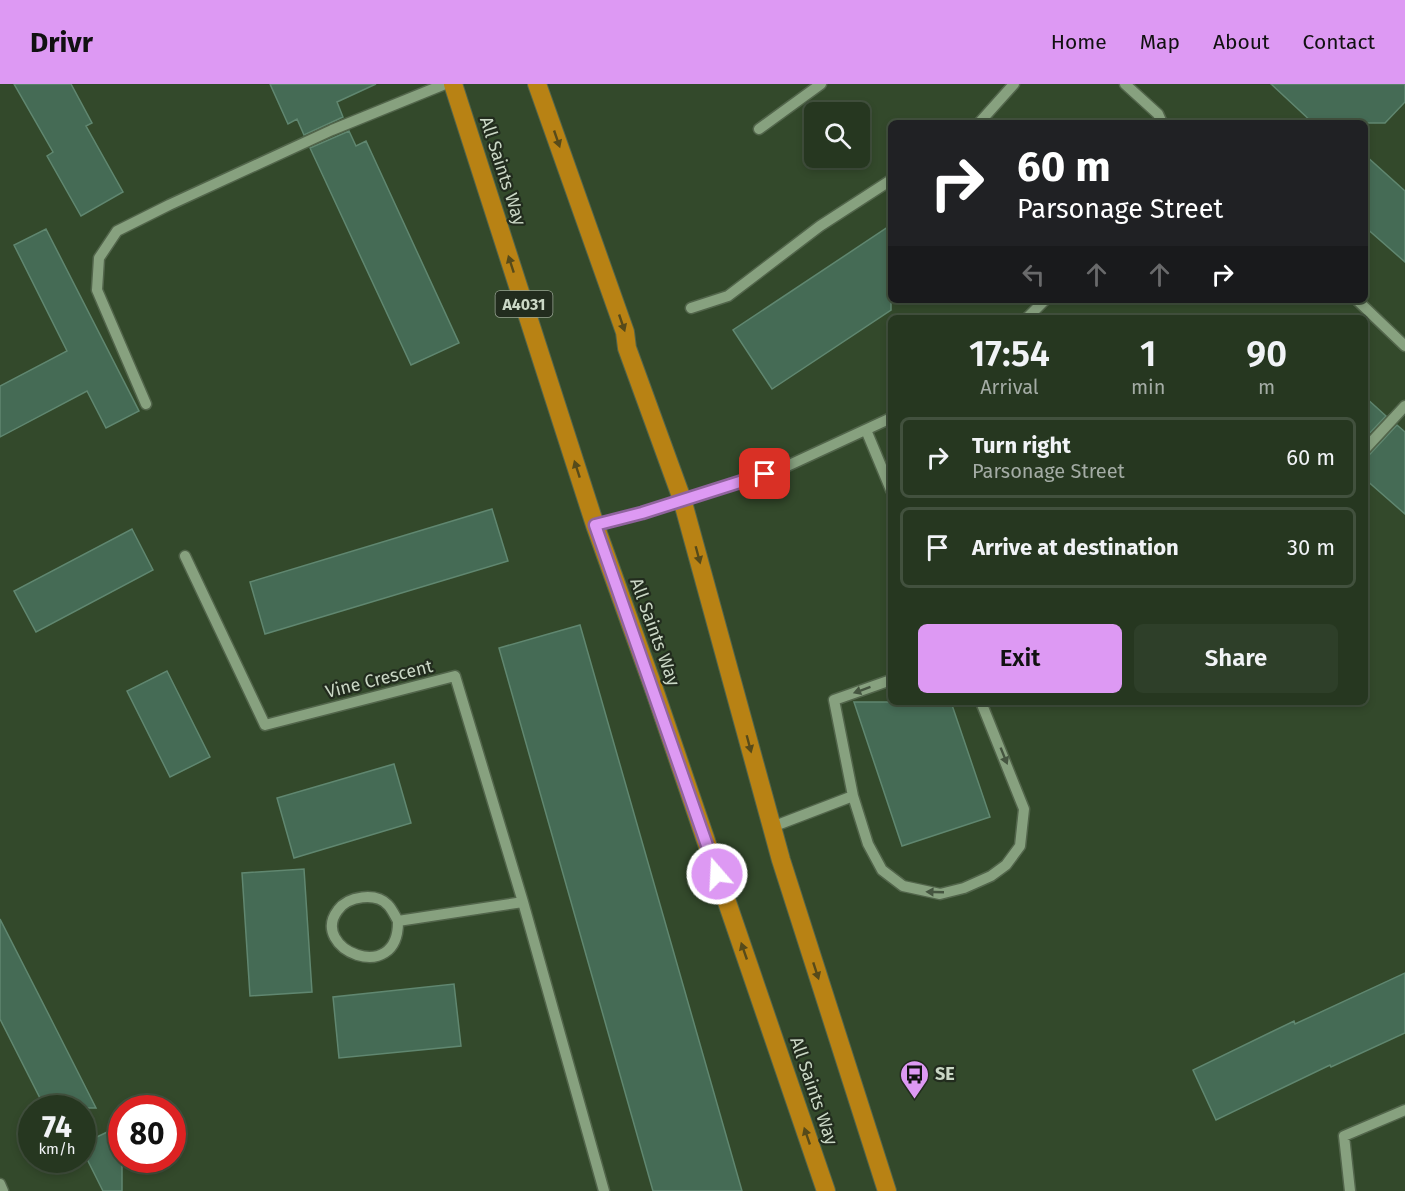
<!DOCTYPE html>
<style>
body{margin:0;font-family:"Fira Sans",sans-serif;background:#2e3f29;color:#f1f3f6;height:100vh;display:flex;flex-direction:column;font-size:22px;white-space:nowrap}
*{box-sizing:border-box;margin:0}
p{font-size:20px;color:#a4aca5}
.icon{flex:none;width:33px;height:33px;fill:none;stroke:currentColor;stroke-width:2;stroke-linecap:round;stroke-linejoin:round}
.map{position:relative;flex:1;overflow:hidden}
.drawer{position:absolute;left:888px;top:231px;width:480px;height:390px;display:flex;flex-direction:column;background:#263720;border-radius:9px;box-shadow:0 3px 9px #0003,0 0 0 2px #42513e}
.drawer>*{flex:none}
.top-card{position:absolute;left:888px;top:36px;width:480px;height:183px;border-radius:9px;box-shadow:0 3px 9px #0003,0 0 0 2px #42513e;background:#202124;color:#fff;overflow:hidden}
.controls{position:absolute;left:804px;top:18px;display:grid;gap:12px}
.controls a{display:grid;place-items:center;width:66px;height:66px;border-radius:9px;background:#263720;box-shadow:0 3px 9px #0003,0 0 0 2px #42513e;font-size:30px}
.speed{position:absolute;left:18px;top:1011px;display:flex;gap:12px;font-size:30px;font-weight:700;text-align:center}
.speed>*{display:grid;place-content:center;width:78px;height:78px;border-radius:50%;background:#263720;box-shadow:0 3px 9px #0003,0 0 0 2px #42513e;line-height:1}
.speed small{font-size:15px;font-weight:400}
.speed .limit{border:9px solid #d22;background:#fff;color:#111}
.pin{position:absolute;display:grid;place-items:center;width:51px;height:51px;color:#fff;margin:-26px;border-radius:12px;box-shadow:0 3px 9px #0006}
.me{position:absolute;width:66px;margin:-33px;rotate:341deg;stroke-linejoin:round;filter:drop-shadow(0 0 4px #0008)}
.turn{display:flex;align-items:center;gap:21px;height:126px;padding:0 30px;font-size:27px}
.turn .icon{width:78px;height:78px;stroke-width:2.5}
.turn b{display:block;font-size:42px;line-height:51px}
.lanes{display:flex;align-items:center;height:57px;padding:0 30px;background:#0003;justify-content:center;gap:30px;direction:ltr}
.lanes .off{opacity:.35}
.eta{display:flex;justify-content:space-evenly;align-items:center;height:102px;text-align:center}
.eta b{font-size:36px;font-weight:600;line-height:42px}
.button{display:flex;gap:12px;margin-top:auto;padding:12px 30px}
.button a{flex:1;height:69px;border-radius:9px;background:#dd99f3;color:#111;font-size:24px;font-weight:600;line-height:69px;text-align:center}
.button a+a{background:#2e3f29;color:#f1f3f6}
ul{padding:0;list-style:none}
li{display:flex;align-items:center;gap:18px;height:81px;margin:0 12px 9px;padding:0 18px;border:3px solid #42513e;border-radius:9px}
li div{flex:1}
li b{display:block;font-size:22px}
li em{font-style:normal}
header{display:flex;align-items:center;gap:36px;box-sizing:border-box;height:84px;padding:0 30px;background:#dd99f3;color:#111}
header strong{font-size:28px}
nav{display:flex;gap:33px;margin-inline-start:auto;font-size:21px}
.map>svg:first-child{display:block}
.building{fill:#456b55;stroke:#608770;stroke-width:1.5}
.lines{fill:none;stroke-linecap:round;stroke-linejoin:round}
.minor-casing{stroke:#52654b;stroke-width:13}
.highway-casing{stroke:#52654b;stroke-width:20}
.minor{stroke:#87a17f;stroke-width:10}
.highway{stroke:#b88214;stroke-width:18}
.oneway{fill:#564a1a}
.oneway2{fill:#455540}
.route-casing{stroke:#90639e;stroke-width:15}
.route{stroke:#dd99f3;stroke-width:10}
.labels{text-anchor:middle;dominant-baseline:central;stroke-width:4.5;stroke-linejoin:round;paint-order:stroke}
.shield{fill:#222c1e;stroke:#98a493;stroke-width:1.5}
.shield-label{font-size:16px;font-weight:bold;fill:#cad7c5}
.street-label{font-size:18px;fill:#cad7c5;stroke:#222c1e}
.poi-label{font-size:18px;font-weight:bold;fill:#cad7c5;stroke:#222c1e;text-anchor:start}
</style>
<header>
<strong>Drivr</strong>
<nav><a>Home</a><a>Map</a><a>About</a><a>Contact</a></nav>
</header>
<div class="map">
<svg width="1405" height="1107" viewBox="0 0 1405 1107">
<rect width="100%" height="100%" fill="#33492b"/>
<path class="building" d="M 14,0 L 71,0 L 92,39 L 86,42 L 123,108 L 81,132 L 47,72 L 53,68 Z
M 270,0 L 376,0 L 337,18 L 343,33 L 304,51 L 297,35 L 288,40 Z
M 1271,0 L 1405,0 L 1405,18 L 1385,39 L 1313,39 Z
M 349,47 L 356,62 L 366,57 L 459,259 L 411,281 L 310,64 Z
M 1365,71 L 1405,107 L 1405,178 L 1365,143 Z
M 891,141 L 891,226 L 772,305 L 733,246 Z
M 46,145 L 139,327 L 106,344 L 87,307 L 0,353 L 0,302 L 67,267 L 14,161 Z
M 1365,313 L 1386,332 L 1365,354 Z
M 1397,341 L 1405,348 L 1405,430 L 1365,395 L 1365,372 L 1370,370 Z
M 492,425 L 508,477 L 265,550 L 250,498 Z
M 132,445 L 153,486 L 36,548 L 14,507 Z
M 580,541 L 742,1107 L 653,1107 L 499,564 Z
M 167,587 L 210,673 L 170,693 L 127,607 Z
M 854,618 L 951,618 L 990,733 L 902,762 Z
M 394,680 L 411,739 L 294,774 L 277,714 Z
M 304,785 L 312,908 L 250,912 L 242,789 Z
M 0,835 L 53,939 L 96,1024 L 45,1024 L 0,935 Z
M 1405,889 L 1405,949 L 1331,983 L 1330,981 L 1216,1036 L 1193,986 L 1294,937 L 1295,940 Z
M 454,900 L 461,962 L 339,974 L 333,913 Z
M 122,1041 L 122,1107 L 103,1107 L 82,1065 L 82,1060 Z"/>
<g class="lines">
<defs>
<path id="minor" d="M 1125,0 L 1158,30 L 1162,39
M 979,39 L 1014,0
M 759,45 L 821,0
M 1357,216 L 1405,262
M 691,224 L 728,212 L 820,142 L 891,96
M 1027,234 L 1045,216
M 146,320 L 97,206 L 99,174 L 117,147 L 169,121 L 332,46 L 445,0
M 866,346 L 891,406
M 1365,365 L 1405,322
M 595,441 L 642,429 L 785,383 L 891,334
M 185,472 L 265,641 L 455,592 L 523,818 L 604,1107
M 853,712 L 868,760 L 882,786 L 903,802 L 940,810 L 964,804 L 991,792 L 1006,781 L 1020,762 L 1024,725 L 981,618
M 772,743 L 853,712 L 834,616 L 891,596
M 398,837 C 399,903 308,865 338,826 C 348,812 376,808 388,821 C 392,825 395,832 398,837 L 523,818
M 0,1100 L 3,1107
M 1350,1107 L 1344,1052 L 1405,1026"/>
<path id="highway" d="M 453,0 L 595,441 L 655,608 L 826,1107
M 537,0 L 625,248 L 627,264 L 682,415 L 781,776 L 887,1107"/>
</defs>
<use href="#minor" class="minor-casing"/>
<use href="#highway" class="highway-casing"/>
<use href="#minor" class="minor"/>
<use href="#highway" class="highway"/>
</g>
<defs><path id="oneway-solid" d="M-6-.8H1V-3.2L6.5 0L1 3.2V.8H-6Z" transform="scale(1.5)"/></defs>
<g class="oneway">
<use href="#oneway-solid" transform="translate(557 55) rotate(71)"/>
<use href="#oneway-solid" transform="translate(511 180) rotate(-108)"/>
<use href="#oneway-solid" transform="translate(622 239) rotate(71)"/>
<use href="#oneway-solid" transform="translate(577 385) rotate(-108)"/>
<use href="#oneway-solid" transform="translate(698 471) rotate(75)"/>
<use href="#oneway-solid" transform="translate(749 660) rotate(75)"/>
<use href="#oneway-solid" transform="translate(744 867) rotate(-109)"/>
<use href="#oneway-solid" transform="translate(816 887) rotate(72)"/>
<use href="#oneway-solid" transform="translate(807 1052) rotate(-109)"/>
</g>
<g class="oneway2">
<use href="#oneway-solid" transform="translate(862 606) rotate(160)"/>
<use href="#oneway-solid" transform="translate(1004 672) rotate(68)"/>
<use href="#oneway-solid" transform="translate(935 808) rotate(-178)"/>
</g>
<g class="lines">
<defs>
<path id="route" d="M 717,790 L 595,441 L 642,429 L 765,390"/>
</defs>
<use href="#route" class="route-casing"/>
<use href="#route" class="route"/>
</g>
<defs>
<symbol id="bus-pin" viewBox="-11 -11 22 30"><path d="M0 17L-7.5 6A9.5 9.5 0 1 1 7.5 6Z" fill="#dd99f3" stroke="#222c1e"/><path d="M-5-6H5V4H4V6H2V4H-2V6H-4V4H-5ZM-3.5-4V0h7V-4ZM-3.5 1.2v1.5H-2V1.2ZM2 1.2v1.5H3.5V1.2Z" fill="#111"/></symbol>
</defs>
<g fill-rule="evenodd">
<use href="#bus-pin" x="898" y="974" width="33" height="45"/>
</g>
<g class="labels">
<rect class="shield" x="495.5" y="207" width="57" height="26" rx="4.5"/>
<g class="shield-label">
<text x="524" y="220">A4031</text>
</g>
<g class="street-label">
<text transform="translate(503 87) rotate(72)">All Saints Way</text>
<text transform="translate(655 548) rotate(70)">All Saints Way</text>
<text transform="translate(379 595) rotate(-14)">Vine Crescent</text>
<text transform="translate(814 1007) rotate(71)">All Saints Way</text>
</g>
<g class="poi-label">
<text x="935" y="990">SE</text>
</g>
</g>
</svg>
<div class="controls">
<a><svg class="icon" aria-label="search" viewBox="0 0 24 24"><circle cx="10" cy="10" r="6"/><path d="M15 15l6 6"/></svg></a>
</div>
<div class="speed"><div>74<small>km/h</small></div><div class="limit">80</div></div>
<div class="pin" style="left:765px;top:390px;background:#d93025"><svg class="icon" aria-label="arrive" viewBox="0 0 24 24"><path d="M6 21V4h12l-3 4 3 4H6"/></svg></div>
<svg class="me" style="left:717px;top:790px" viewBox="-20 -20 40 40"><circle r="17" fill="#dd99f3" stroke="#fff" stroke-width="3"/><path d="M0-11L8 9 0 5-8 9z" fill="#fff"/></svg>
<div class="top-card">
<div class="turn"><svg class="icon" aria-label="right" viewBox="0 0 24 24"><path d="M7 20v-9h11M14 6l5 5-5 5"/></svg><div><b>60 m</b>Parsonage Street</div></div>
<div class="lanes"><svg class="icon off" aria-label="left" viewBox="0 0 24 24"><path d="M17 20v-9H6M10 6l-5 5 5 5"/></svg><svg class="icon off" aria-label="ahead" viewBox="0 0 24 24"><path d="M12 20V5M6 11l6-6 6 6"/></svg><svg class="icon off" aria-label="ahead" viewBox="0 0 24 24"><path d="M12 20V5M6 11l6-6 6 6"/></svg><svg class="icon" aria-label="right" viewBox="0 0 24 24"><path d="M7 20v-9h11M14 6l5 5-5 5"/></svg></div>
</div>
<section class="drawer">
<div class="eta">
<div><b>17:54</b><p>Arrival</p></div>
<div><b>1</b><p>min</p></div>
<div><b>90</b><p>m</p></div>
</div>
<ul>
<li><svg class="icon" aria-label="right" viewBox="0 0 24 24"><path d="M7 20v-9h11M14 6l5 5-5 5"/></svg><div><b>Turn right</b><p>Parsonage Street</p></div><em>60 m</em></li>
<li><svg class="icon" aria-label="arrive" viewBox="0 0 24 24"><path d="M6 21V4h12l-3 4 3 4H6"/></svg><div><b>Arrive at destination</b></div><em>30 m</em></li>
</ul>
<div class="button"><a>Exit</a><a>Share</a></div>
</section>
</div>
